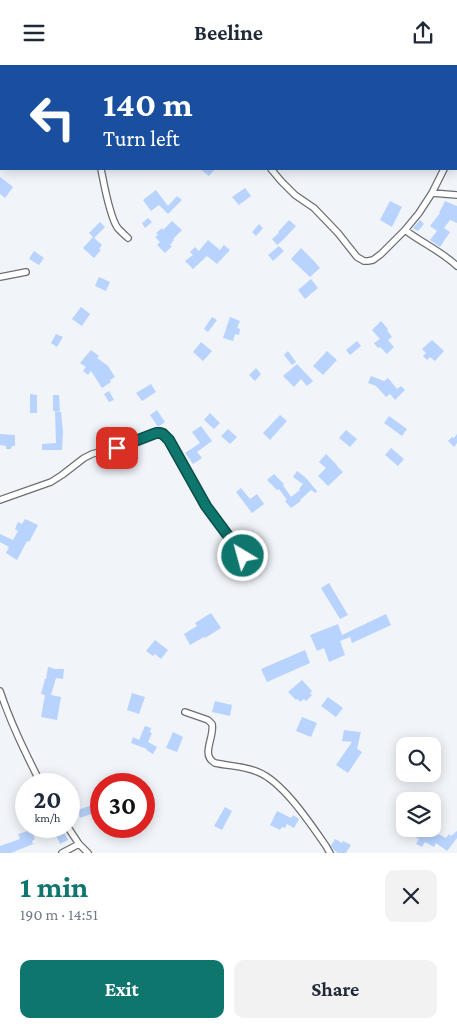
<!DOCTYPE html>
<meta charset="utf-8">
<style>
body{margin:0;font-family:"Crimson Pro",serif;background:#f2f2f3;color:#1f2937;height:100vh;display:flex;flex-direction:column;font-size:19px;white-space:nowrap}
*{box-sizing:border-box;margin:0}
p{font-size:16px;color:#747a83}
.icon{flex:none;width:28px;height:28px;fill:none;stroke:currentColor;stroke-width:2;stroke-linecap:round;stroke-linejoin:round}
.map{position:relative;height:788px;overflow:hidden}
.drawer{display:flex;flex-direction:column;background:#fff;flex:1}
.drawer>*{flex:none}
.banner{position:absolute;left:0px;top:0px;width:458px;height:105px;box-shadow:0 2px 12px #0003;background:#1a4fa0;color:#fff;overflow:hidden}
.fabs{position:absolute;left:396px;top:672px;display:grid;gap:10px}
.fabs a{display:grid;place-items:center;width:45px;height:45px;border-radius:10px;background:#fff;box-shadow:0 2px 12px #0003;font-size:25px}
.speed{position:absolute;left:15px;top:708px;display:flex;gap:10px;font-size:25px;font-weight:700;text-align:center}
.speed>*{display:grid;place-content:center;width:65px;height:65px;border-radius:50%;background:#fff;box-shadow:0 2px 12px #0003;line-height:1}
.speed small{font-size:12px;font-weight:400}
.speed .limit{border:8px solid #d22;background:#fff;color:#111}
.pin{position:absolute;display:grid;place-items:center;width:42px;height:42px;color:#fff;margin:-21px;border-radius:10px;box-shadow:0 2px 8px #0006}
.me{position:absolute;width:55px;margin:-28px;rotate:323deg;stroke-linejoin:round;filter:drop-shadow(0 0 4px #0008)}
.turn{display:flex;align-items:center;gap:18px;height:105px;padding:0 20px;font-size:22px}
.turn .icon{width:65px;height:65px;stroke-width:2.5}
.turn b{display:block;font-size:35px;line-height:42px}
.round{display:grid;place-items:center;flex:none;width:52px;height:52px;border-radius:10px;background:#f2f2f3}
.head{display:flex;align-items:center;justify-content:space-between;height:85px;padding:0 20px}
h1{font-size:30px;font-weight:700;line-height:38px;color:#0f766e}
.primary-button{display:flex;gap:10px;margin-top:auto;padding:10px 20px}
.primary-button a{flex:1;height:58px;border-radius:10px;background:#0f766e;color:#fff;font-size:20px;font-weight:700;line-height:58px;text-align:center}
.primary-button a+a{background:#f2f2f3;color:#1f2937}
header{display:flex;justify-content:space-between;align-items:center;height:65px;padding:0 20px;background:#fff;font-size:22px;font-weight:700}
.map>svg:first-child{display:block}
.building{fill:#b8d3fd}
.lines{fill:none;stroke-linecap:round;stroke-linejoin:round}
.minor-casing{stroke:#6b6e72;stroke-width:8}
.minor{stroke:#fff;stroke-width:5.5}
.route-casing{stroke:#0a4d48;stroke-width:12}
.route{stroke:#0f766e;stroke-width:9}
</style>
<header><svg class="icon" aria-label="menu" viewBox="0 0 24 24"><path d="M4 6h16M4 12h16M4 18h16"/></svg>Beeline<svg class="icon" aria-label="share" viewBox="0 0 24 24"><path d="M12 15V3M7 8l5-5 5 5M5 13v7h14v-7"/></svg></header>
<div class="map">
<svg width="457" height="788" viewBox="0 0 457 788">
<rect width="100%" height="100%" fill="#f1f4f9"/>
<path class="building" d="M 200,104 L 215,104 L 209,111 Z
M 0,112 L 13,122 L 5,133 L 0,129 Z
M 245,123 L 251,131 L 239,140 L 232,132 Z
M 156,125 L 168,141 L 177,131 L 182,135 L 168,149 L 159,140 L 151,146 L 143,135 Z
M 390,136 L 402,142 L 392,162 L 380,155 Z
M 445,136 L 457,141 L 457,158 L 450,155 L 444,163 L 450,167 L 440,182 L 430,175 L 437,166 L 430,161 L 440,148 L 439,148 Z
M 148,153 L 152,157 L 145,163 L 142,158 Z
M 289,155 L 296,161 L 285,173 L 277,180 L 272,174 L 279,168 L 278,167 Z
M 420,155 L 424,159 L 418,166 L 413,163 Z
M 172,156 L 182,165 L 173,174 L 174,175 L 170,180 L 172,181 L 165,188 L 157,180 L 160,177 L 155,172 L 158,170 L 156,168 L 162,163 L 163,165 Z
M 100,157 L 105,162 L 94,173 L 89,168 Z
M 259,159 L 263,163 L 256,171 L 252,167 Z
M 93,172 L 102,180 L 99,184 L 101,185 L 94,193 L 83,183 Z
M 208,175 L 220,185 L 224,180 L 230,185 L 217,199 L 207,191 L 193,204 L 185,196 L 193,190 L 190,187 L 195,182 L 199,186 Z
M 279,181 L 284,186 L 273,196 L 268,190 Z
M 301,183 L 314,196 L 320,203 L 310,212 L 291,194 Z
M 34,186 L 44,193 L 39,200 L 29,194 Z
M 99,212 L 110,217 L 106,226 L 95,221 Z
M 311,214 L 318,223 L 305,234 L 298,225 Z
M 81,242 L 90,249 L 82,261 L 72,254 Z
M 212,252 L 217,255 L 208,267 L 204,264 Z
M 230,252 L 240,256 L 237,263 L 240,264 L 239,270 L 235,269 L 233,276 L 223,273 Z
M 381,256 L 388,264 L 387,265 L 392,272 L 388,275 L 394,282 L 387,289 L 380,282 L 378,283 L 374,278 L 380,274 L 372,265 Z
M 56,269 L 63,272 L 57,282 L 51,278 Z
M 432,275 L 444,286 L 435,296 L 430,292 L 427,295 L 423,291 L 426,288 L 422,284 Z
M 357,276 L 361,281 L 350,290 L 346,285 Z
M 201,277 L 212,286 L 203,296 L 193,287 Z
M 91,285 L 99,291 L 97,293 L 108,301 L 115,312 L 110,315 L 111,317 L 102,323 L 91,306 L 88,310 L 83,306 L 86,302 L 80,298 Z
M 288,286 L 296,297 L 292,300 L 284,290 Z
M 327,286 L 337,295 L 323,310 L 313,301 Z
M 297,299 L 313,316 L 307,321 L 301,314 L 294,322 L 283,311 Z
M 256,303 L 261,309 L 255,316 L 249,310 Z
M 371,311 L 384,316 L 388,313 L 397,324 L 401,321 L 405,325 L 395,335 L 390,329 L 386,332 L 376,321 L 368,318 Z
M 151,319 L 156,327 L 142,336 L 136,328 Z
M 109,326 L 114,335 L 109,337 L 104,329 Z
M 30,329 L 37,330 L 37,348 L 30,348 Z
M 53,330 L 59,330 L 60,346 L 53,346 Z
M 157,345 L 165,357 L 158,362 L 150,350 Z
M 55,346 L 61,347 L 63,367 L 62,385 L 42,385 L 42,379 L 56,378 Z
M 210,348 L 220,358 L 214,364 L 204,355 Z
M 280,350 L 287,356 L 270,375 L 263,368 Z
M 389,351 L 407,364 L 402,371 L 384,358 Z
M 201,361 L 212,376 L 197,387 L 202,393 L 193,399 L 185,388 L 200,378 L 192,367 Z
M 228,364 L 237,372 L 230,379 L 221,371 Z
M 346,365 L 357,374 L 350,382 L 339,373 Z
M 0,369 L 15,370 L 15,381 L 12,381 L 11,384 L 6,384 L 6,381 L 0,380 Z
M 457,369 L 457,378 L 454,382 L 448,376 L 452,372 L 454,373 Z
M 391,383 L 404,394 L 398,401 L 385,390 Z
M 326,389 L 337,400 L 337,401 L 343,407 L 328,421 L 318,411 L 326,403 L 319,397 Z
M 297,406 L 305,412 L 317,426 L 316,428 L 311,425 L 300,435 L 301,436 L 291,443 L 285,436 L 287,435 L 279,424 L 277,425 L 267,415 L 274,409 L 284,419 L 283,420 L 291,432 L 300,425 L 299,424 L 303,419 L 293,412 Z
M 241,423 L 250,434 L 257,429 L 264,439 L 252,448 L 236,427 Z
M 25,454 L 38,460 L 29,477 L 27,476 L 17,495 L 6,488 L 9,482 L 0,477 L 0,469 L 13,475 L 18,466 L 15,464 L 18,457 L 22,459 Z
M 329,518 L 348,550 L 340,554 L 321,523 Z
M 211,548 L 221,563 L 205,573 L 204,572 L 190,580 L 184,569 L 197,561 L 195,558 Z
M 386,549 L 391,560 L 352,578 L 350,572 L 340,576 L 345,590 L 329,597 L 324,583 L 317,586 L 310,570 L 338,559 L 342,570 Z
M 155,575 L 168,585 L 161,594 L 155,589 L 153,591 L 146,586 Z
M 305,585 L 310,598 L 267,617 L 261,604 Z
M 48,602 L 53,603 L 53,604 L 64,604 L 63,614 L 56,613 L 51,630 L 61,632 L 57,655 L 41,652 L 45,630 L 41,629 L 45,614 L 46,614 Z
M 302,615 L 312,626 L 310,628 L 312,630 L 306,636 L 304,634 L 300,637 L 298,634 L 296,635 L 288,627 Z
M 132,628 L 145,632 L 139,649 L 127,645 Z
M 328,632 L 343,643 L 336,652 L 321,641 Z
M 215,636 L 232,640 L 230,651 L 212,647 Z
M 302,652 L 317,658 L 311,672 L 296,666 Z
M 145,661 L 151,663 L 150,667 L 152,668 L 148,677 L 157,682 L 153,689 L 146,685 L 147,684 L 131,678 L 133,672 L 139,675 Z
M 344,665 L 360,667 L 361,666 L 357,684 L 362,687 L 348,708 L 336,700 L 352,677 L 342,676 Z
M 173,667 L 183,672 L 177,687 L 166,683 Z
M 95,739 L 97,747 L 80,753 L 78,745 Z
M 225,742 L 232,746 L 222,765 L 214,761 Z
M 277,746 L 291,753 L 293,750 L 299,754 L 294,763 L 287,759 L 285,763 L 282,762 L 280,765 L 270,760 Z
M 421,764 L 433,764 L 432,766 L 446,773 L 449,769 L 451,771 L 457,766 L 457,773 L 447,786 L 436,778 L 434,782 L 425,777 L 422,782 L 416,779 L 419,774 L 416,773 Z
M 28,766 L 29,768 L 32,766 L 35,774 L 32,776 L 33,779 L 11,788 L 0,788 L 0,781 L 20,774 L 18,769 Z
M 64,767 L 68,775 L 60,779 L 56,770 Z
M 335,774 L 342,778 L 343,776 L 351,780 L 346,788 L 338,788 L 334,785 L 331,781 Z"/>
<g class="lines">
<defs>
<path id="minor" d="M 191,0 L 193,1
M 59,1 L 61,0
M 88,1 L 88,0
M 0,40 L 1,41
M 0,65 L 1,63
M 456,79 L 457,78
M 101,104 C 104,119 109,149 117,162 C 120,166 125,170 128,173
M 271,104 L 281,116 L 295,130 L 314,143 L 338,168 L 357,192 L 364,196 L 368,196 L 373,195 L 381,189 L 405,165 L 419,148 L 432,128 L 444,104
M 432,128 L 457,130
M 405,165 C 422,178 441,186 457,201
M 0,212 L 26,207
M 0,435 L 51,417 L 62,410 L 84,393 L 92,389 L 131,378 L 156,368 L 160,368 L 163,369 L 169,375 L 206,441 L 243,491
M 0,626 C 11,659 26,689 41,719
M 185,647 L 208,655 L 212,659 C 215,672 200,690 215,698 C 229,701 244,701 258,707 C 283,717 310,758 326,781 L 330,788
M 67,761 L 79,779 L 88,788
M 62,788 L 79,779"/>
</defs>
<use href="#minor" class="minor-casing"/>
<use href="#minor" class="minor"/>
</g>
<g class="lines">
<defs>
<path id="route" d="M 117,383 L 156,368 L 160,368 L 163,369 L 169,375 L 206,441 L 243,491"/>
</defs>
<use href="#route" class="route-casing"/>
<use href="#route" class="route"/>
</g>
</svg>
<div class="fabs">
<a><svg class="icon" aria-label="search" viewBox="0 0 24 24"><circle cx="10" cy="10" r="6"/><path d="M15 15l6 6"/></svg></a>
<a><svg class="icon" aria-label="layers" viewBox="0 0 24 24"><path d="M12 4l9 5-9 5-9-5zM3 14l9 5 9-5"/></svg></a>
</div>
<div class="speed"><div>20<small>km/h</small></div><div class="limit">30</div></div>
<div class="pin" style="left:117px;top:383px;background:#d93025"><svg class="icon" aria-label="arrive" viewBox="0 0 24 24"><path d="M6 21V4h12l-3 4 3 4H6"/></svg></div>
<svg class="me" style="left:243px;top:491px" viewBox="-20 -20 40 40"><circle r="17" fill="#0f766e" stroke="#fff" stroke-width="3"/><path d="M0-11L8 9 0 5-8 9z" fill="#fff"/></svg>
<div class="banner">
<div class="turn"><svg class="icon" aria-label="left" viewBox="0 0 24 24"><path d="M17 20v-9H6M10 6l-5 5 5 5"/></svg><div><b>140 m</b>Turn left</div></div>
</div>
</div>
<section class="drawer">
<div class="head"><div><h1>1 min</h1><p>190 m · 14:51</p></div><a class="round"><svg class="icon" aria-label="close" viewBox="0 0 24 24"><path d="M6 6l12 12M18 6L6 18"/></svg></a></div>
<div class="primary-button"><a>Exit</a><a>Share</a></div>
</section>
